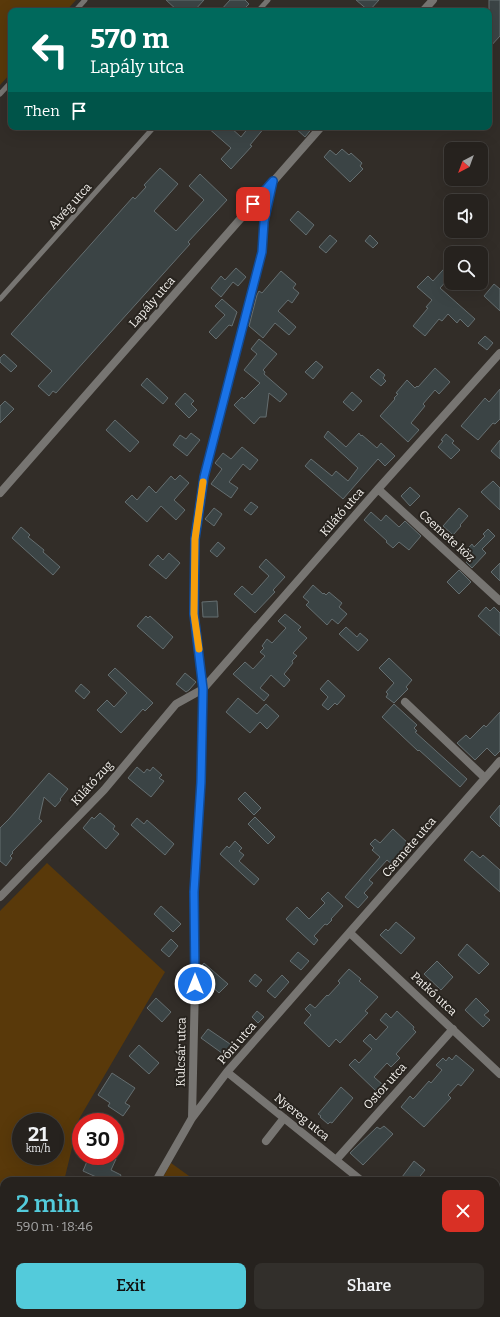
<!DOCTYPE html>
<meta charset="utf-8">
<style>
body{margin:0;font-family:Bitter,serif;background:#322f2b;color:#f1f3f6;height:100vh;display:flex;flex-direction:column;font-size:15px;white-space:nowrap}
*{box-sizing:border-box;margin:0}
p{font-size:13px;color:#a4a4a4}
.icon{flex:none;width:22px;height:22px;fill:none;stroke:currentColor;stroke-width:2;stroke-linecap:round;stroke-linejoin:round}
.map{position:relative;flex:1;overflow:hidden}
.side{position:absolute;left:0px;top:1177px;width:500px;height:140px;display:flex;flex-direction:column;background:#26221e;border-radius:12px 12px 0 0;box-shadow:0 4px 16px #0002,0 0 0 1px #423f3c}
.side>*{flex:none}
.hud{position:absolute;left:8px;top:8px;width:484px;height:122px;border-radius:8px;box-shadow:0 4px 16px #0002,0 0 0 1px #423f3c;background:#00695c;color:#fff;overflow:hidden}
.needle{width:26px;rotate:221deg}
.buttons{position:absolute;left:444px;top:142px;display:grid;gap:8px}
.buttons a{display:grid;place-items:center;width:44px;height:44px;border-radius:8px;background:#26221e;box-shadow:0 4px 16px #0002,0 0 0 1px #423f3c;font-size:20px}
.speed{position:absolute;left:12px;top:1113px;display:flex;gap:8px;font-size:20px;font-weight:700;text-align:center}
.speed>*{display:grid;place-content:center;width:52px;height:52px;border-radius:50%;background:#26221e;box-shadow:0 4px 16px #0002,0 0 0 1px #423f3c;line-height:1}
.speed small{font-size:10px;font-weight:400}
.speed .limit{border:6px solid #d22;background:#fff;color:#111}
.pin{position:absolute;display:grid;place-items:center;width:34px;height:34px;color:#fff;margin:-17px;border-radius:8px;box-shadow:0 2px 6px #0006}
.me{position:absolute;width:44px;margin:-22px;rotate:0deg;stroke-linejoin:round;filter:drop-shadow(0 0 3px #0008)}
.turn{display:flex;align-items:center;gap:14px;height:84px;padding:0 16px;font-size:18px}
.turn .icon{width:52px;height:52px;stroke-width:2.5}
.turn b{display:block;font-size:28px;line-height:34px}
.then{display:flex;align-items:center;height:38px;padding:0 16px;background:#0003;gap:8px;font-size:15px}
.round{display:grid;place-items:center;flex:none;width:42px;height:42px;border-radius:8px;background:#322f2b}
.headline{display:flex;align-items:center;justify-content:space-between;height:68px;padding:0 16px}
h1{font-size:24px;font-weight:600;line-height:30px;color:#53cbdb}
.action{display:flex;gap:8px;margin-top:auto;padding:8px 16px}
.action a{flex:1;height:46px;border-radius:8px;background:#53cbdb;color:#111;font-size:16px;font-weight:600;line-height:46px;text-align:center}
.action a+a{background:#322f2b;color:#f1f3f6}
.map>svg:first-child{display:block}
.green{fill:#59390a;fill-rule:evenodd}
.building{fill:#3b4445;stroke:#656e70}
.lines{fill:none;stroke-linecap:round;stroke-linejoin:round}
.service{stroke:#777572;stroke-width:5}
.minor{stroke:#777572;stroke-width:8}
.route-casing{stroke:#114b97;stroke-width:10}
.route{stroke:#1a73e8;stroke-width:7}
.slow{stroke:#f59e0b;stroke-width:7}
.labels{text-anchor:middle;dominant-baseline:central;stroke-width:4;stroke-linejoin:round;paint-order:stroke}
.street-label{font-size:12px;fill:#f6f3ef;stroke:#28241f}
</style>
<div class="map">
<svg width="500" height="1317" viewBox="0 0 500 1317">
<rect width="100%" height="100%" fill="#322d28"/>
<path class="green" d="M 0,0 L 76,0 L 66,11 L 11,11 L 11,73 L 0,85 Z
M 47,863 L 165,972 L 79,1119 L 64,1181 L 4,1181 L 4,1313 L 382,1313 L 387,1317 L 0,1317 L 0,911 ZM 21,1122 L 55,1122 L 55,1156 L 21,1156 Z
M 171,1163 L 196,1181 L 161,1181 Z"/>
<path class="building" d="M 166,0 L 204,0 L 194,11 L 178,11 Z
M 230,0 L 245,0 L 249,4 L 242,11 L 220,11 Z
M 356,0 L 379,0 L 369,11 Z
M 489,0 L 500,0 L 500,36 L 489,48 Z
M 207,127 L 230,127 L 241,137 L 249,127 L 265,127 L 250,145 L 252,146 L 231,169 L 221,159 L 231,148 Z
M 294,127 L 313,127 L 305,137 Z
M 342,149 L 349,155 L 351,153 L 362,163 L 360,166 L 363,169 L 350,182 L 324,157 L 330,150 L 336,155 Z
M 160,168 L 178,184 L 154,211 L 176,231 L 204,200 L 189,186 L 200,174 L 227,200 L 188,242 L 190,244 L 56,393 L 53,391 L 49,396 L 38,386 L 52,371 L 11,334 L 133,197 L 135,199 L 146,187 L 144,185 Z
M 298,211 L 314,225 L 306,235 L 290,220 Z
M 330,235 L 337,241 L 326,253 L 319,247 Z
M 370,235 L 378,243 L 373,248 L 365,241 Z
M 451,261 L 451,276 L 440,288 L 475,319 L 468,327 L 460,319 L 457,323 L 448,314 L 442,321 L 439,319 L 425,336 L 413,326 L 428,308 L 426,307 L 432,300 L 417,287 L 428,276 L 433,281 Z
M 236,268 L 246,277 L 238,286 L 233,282 L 221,297 L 211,288 L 221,276 L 225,280 Z
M 281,271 L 296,284 L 293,288 L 299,293 L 292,303 L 288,300 L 278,311 L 296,327 L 289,335 L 275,323 L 263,338 L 249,326 L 257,295 L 259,291 L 262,293 Z
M 494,284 L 500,289 L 500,311 L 484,296 Z
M 222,299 L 237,312 L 232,326 L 229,325 L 216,339 L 209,332 L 225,315 L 215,306 Z
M 485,336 L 493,343 L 487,350 L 478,343 Z
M 259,339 L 277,354 L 263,370 L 265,372 L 264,374 L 287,394 L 280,402 L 269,393 L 266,417 L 260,417 L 254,424 L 234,405 L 242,397 L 244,399 L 260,383 L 244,370 L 257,354 L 251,349 Z
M 4,354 L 17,366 L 11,372 L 0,362 L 0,358 Z
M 316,361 L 323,367 L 313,379 L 305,372 Z
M 435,368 L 450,382 L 439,394 L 435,390 L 423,404 L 425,406 L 411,423 L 419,430 L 408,442 L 380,416 L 395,399 L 394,398 L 398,394 L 396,393 L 407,380 L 415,388 L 417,386 L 418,387 Z
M 378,369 L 385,375 L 383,378 L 386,381 L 381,386 L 370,377 Z
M 147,378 L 168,398 L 163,404 L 141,385 Z
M 500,389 L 500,419 L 495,424 L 493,423 L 478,440 L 461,426 L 485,398 L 489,402 Z
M 352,392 L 362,401 L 353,411 L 343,402 Z
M 185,393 L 194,401 L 191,404 L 197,410 L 189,418 L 175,404 Z
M 5,401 L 14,409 L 0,423 L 0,406 Z
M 115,420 L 139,442 L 130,452 L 106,430 Z
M 328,431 L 346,447 L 359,433 L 361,436 L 362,435 L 377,448 L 381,443 L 395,456 L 385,466 L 378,459 L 343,499 L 305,466 L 311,459 L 332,476 L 336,471 L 348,481 L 358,468 L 324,437 Z
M 191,433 L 200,440 L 187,456 L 173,445 L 180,435 L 186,439 Z
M 446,434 L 454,441 L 452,443 L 460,450 L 451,459 L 438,447 L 443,441 L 441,440 Z
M 500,440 L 500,459 L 491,451 Z
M 242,447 L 258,460 L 250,470 L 243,464 L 229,482 L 238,488 L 231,498 L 211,484 L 222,469 L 215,463 L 223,453 L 231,459 Z
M 180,475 L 189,483 L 174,500 L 185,510 L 176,520 L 161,506 L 147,522 L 125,502 L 132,495 L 137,500 L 149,486 L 156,493 L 171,476 L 175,480 Z
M 493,481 L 500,488 L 500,510 L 481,492 Z
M 410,487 L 420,496 L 410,506 L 401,496 Z
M 251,502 L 258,507 L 251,515 L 244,510 Z
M 214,508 L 222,514 L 214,526 L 205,519 Z
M 459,508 L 468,516 L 460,525 L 461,526 L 453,535 L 443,526 Z
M 371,512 L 381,521 L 386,515 L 399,527 L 405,521 L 421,536 L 409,550 L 399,542 L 393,548 L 386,542 L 387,541 L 364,520 Z
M 21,527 L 30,535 L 28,537 L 44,550 L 43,552 L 60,567 L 53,575 L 12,538 Z
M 488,529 L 495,536 L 482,549 L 486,553 L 472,568 L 466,562 L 468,560 L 462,555 L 472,544 L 474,547 L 485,536 L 483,534 Z
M 218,542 L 225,548 L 217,557 L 210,551 Z
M 169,553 L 180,563 L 166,579 L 149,565 L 158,555 L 163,560 Z
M 266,559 L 285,577 L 273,590 L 275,592 L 255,613 L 234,594 L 242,586 L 252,595 L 269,576 L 259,567 Z
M 500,563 L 500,581 L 491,572 Z
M 459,570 L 471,582 L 459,594 L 447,582 Z
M 313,585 L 323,594 L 324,593 L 326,595 L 329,592 L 342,603 L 339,607 L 347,614 L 338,624 L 332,619 L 327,625 L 306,605 L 309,602 L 303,597 Z
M 217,601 L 218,617 L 203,617 L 202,602 Z
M 486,607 L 490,611 L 494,607 L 500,613 L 500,636 L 478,616 Z
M 285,614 L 301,627 L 298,630 L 307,638 L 293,653 L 297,656 L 292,661 L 293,663 L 284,674 L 290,680 L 284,687 L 271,675 L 260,688 L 269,695 L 264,701 L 233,674 L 245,662 L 253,669 L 265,656 L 260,652 L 264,648 L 262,646 L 267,639 L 272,643 L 286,628 L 278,621 Z
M 146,616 L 148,618 L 150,616 L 173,637 L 163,649 L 137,626 Z
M 346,627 L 357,637 L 360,633 L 368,640 L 358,651 L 339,634 Z
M 389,658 L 412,680 L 406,687 L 408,689 L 394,703 L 386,697 L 388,694 L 386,692 L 394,683 L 379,668 Z
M 115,668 L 153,703 L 145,711 L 143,709 L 121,733 L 97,710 L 107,700 L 114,707 L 127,693 L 108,675 Z
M 185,673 L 196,682 L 189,690 L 186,692 L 176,684 Z
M 328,680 L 345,696 L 337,705 L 335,703 L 328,710 L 322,705 L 328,697 L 320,689 Z
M 81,684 L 90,692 L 84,699 L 75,691 Z
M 238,698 L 257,714 L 266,704 L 279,716 L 267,729 L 260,722 L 250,733 L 226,712 Z
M 394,704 L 417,725 L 414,728 L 417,731 L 415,732 L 467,779 L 460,787 L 419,750 L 418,751 L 382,717 Z
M 500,712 L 500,751 L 495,756 L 487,748 L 475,760 L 457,743 L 466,735 L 470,739 L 484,725 L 486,727 Z
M 137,767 L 144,773 L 147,769 L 150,771 L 153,767 L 162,775 L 159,778 L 164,781 L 151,797 L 128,778 Z
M 49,773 L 68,789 L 60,799 L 61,800 L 55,807 L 44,797 L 39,819 L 42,821 L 12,852 L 13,853 L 10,856 L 12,858 L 6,866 L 0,861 L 0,828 L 9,819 Z
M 245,792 L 261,808 L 254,815 L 238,799 Z
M 500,805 L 500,827 L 490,817 Z
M 100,813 L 115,826 L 113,829 L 119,834 L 106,849 L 83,828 L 92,817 L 94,819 Z
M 255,817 L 275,837 L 268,844 L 248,824 Z
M 137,818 L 144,824 L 147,820 L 174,844 L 165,855 L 131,825 Z
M 393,829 L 410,845 L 393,865 L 387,860 L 369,880 L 373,883 L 364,893 L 368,897 L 358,908 L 345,897 L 380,857 L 372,850 L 374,848 L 370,844 L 375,839 L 380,843 Z
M 235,841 L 242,848 L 239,851 L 244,855 L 239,861 L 259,879 L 254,885 L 220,854 L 227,846 L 229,848 Z
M 472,851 L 480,858 L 483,855 L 500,870 L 500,892 L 464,860 Z
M 328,892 L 343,906 L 331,919 L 332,920 L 327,925 L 325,924 L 314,936 L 318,940 L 314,945 L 286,919 L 297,907 L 309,919 L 325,903 L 321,899 Z
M 161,906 L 181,924 L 173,932 L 154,914 Z
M 396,922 L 415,938 L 401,954 L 380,935 L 386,929 L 388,931 Z
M 171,939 L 178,946 L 169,957 L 161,950 Z
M 467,944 L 489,964 L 479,974 L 458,955 Z
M 298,952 L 309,961 L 301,970 L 290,961 Z
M 437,961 L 453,977 L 441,990 L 424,974 Z
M 204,963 L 228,984 L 219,993 L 200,976 L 200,967 Z
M 349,969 L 361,979 L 359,981 L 378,997 L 365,1011 L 368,1013 L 352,1030 L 340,1043 L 336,1039 L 329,1047 L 304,1023 L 311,1015 L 305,1009 L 310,1004 L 315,1008 L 327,995 L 328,996 L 340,983 L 338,981 Z
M 255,974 L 262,980 L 256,987 L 249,981 Z
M 282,975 L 289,982 L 275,998 L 267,991 Z
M 156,998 L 171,1012 L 162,1022 L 147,1008 Z
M 476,998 L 489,1011 L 484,1015 L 490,1020 L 483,1027 L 465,1010 Z
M 257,1011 L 264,1017 L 258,1023 L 252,1017 Z
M 397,1011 L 414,1027 L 413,1029 L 416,1032 L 396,1054 L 400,1058 L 391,1067 L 387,1063 L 374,1077 L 383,1085 L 377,1092 L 349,1065 L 355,1059 L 359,1063 L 372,1049 L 363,1041 L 370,1034 L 376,1040 L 388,1027 L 380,1020 L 386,1013 L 391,1018 Z
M 208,1029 L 233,1046 L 226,1056 L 201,1038 Z
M 139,1045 L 159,1063 L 149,1074 L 129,1056 Z
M 456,1055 L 474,1070 L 461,1086 L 458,1084 L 448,1095 L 451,1098 L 424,1127 L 401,1107 L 410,1096 L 413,1099 L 415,1097 L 429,1081 L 431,1083 L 442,1070 L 436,1065 L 443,1058 L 446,1061 L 449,1057 L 452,1060 Z
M 112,1073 L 135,1088 L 125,1103 L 130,1106 L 123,1116 L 108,1106 L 110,1103 L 98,1095 Z
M 341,1087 L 353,1098 L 332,1123 L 330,1122 L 328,1124 L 320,1117 L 321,1116 L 318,1114 Z
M 384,1126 L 393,1134 L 363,1165 L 350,1153 L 377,1127 L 380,1129 Z
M 103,1156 L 108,1156 L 116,1159 L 111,1170 L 121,1175 L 118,1181 L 105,1181 L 83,1171 L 88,1159 L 99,1164 Z
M 414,1161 L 425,1170 L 416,1181 L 399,1181 Z"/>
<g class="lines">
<path class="service" d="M 75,11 L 85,0
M 258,11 L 268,0
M 0,94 L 11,82
M 0,299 L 154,127"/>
<path class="minor" d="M 423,11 L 433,0
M 378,489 L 500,601
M 0,493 L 321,127
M 405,702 L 485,778
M 0,897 L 104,790 L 176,704 L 203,689 L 378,489 L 500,353
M 350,933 L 500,1074
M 227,1072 L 362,1181
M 192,1118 L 195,984 L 194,892 L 201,782 L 203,689 L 194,614 L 195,539 L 204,477 L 262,252 L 264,221 L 273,181
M 266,1141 L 284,1118
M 336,1160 L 453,1029
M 156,1181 L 192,1118 L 227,1072 L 500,761
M 496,1244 L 500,1237
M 88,1317 L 91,1313"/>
</g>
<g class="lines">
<defs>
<path id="route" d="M 195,984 L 194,892 L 201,782 L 203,689 L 194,614 L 195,539 L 204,477 L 262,252 L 264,222 L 273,181 L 253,204"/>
</defs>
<use href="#route" class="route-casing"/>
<use href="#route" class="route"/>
<path class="slow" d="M 199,649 L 194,614 L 195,539 L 203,482"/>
</g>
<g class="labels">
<g class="street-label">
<text transform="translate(70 206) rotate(-48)">Alvég utca</text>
<text transform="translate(152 302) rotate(-49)">Lapály utca</text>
<text transform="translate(342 512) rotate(-49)">Kilátó utca</text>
<text transform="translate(447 536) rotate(42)">Csemete köz</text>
<text transform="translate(92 783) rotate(-48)">Kilátó zug</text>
<text transform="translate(409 847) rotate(-49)">Csemete utca</text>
<text transform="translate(434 994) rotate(43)">Patkó utca</text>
<text transform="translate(237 1043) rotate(-49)">Póni utca</text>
<text transform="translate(181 1052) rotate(-89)">Kulcsár utca</text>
<text transform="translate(385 1086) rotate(-48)">Ostor utca</text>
<text transform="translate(302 1117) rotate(39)">Nyereg utca</text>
</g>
</g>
</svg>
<div class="buttons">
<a><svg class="needle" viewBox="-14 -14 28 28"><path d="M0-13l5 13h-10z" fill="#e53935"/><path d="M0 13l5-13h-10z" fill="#a4a4a4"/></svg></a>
<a><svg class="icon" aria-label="sound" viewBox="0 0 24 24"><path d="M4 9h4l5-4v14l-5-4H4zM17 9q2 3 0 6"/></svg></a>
<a><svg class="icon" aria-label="search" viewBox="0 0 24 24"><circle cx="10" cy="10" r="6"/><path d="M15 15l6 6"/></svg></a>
</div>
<div class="speed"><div>21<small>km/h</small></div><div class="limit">30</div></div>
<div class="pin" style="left:253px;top:204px;background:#d93025"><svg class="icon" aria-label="arrive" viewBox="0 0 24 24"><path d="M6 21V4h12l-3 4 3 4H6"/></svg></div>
<svg class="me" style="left:195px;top:984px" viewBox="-20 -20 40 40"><circle r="17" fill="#1a73e8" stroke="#fff" stroke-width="3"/><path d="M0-11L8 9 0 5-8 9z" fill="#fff"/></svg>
<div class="hud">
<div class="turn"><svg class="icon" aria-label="left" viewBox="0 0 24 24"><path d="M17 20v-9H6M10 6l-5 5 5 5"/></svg><div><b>570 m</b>Lapály utca</div></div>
<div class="then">Then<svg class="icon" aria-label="arrive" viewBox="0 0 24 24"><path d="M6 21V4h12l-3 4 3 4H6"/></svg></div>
</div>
<section class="side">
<div class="headline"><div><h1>2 min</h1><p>590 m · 18:46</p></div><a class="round" style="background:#d93025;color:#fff"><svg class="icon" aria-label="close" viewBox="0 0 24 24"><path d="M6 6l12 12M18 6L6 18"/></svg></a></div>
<div class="action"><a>Exit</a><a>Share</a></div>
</section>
</div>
